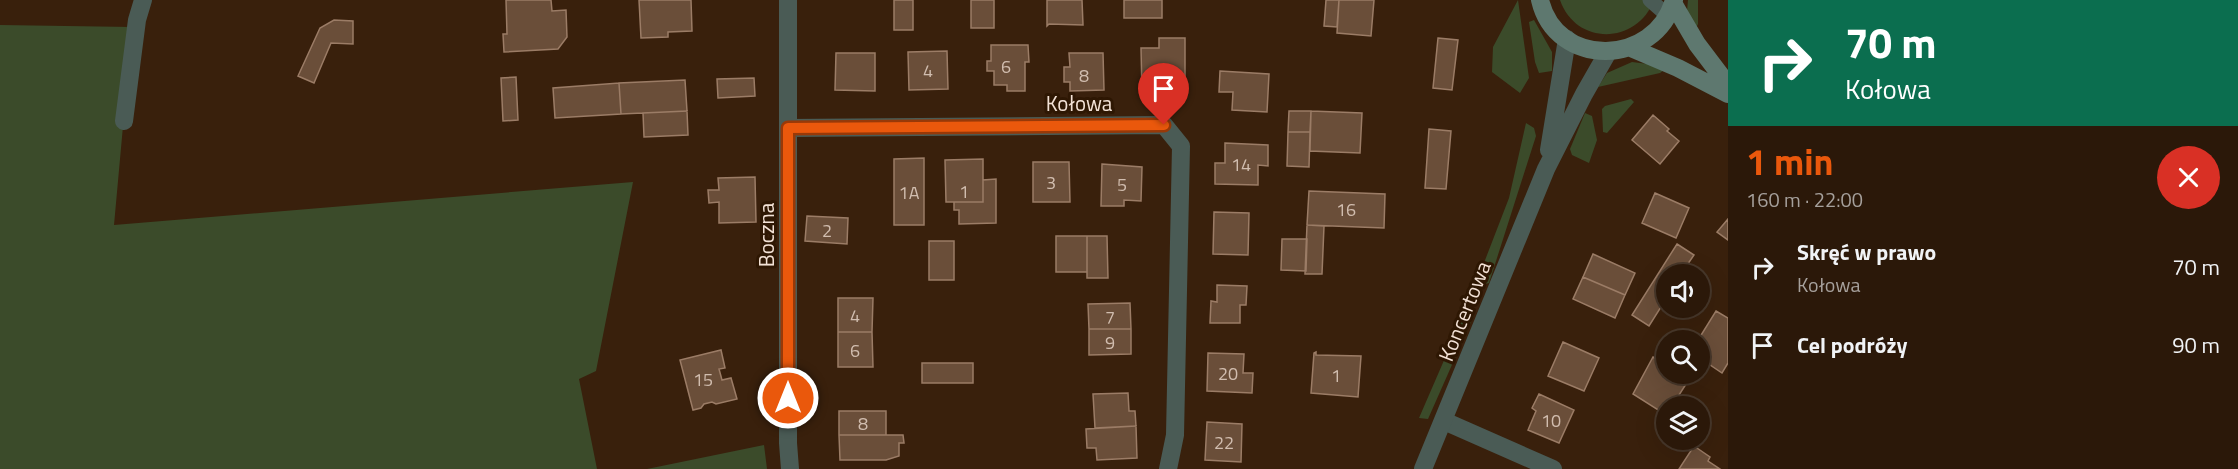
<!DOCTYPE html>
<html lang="pl">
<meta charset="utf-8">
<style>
body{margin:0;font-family:"Titillium Web",sans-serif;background:#332112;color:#f1f3f6;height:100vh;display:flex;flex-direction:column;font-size:22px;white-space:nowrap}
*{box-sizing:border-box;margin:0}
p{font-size:20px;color:#a6a09c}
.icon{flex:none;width:33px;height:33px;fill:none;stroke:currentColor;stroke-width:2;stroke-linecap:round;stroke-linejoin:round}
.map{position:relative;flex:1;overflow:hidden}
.sheet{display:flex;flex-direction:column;background:#2b1809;width:510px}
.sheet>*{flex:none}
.hud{background:#0b6e4f;color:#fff;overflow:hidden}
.controls{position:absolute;left:1656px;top:264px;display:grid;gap:12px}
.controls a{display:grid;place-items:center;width:54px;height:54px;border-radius:50%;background:#2b1809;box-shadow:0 6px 24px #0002,0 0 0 2px #47372a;font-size:30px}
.pin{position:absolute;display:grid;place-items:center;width:51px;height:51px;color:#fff;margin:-62px -26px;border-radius:50% 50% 50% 0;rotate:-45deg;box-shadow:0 0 6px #0007}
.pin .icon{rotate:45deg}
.me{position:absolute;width:66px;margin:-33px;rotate:0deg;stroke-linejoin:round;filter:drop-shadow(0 0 4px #0008)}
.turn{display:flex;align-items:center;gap:21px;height:126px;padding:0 18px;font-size:27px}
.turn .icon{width:78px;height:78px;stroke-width:2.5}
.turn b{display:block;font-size:42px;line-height:51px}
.round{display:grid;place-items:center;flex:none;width:63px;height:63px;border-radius:32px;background:#332112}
.headline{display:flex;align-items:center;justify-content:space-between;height:102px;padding:0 18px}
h1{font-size:36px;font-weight:700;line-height:45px;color:#ea580c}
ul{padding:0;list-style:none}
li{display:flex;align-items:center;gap:18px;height:78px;padding:0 18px}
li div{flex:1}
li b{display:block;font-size:22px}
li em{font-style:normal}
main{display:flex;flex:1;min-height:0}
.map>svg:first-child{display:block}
.green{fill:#3b4b2a}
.building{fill:#6a4e39;stroke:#9b7c66;stroke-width:1.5}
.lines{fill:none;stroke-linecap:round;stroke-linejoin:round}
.service{stroke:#4a5b55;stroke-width:15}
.minor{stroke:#4a5b55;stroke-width:18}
.tertiary{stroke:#4a5b55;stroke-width:18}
.secondary{stroke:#5e786f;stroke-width:18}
.route-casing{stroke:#983908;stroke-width:15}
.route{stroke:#ea580c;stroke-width:10}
.labels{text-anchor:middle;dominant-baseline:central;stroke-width:6;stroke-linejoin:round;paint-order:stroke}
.number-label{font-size:18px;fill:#d1bdaf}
.street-label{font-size:21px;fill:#f3e2d6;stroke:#2e1703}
</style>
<main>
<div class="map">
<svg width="1728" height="469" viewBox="0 0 1728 469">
<rect width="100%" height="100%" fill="#39200c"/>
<path class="green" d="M 1518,0 L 1529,78 L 1520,93 L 1492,72 L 1493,47 Z
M 1560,0 L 1654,0 C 1637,45 1576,46 1560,0 Z
M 1688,0 L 1698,0 L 1698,24 L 1695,30 L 1687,11 Z
M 1534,20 L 1552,52 L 1552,71 L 1539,73 L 1535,62 L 1529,22 Z
M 0,25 L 132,27 L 114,225 L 633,182 L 596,371 L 579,379 L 597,469 L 0,469 Z
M 1632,62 L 1648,64 L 1664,70 L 1660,73 L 1598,87 L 1607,73 Z
M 1631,99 L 1634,102 L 1607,133 L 1603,132 L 1602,109 L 1605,106 Z
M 1585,113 L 1592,116 L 1597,140 L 1589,163 L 1572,155 L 1570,149 Z
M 1526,123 L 1534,128 L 1536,136 L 1489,283 L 1482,285 L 1477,281 L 1509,198 Z
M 1468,305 L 1473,308 L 1474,315 L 1428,419 L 1419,418 Z
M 764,445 L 767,469 L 647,469 Z"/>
<path class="building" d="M 506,0 L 551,0 L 552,11 L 566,10 L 567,37 L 558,49 L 504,52 L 503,34 L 507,34 Z
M 639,0 L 691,0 L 692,31 L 668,32 L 668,37 L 641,38 Z
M 894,0 L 913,0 L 913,30 L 894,30 Z
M 971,0 L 994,0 L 994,28 L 971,28 Z
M 1047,0 L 1082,0 L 1083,25 L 1049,24 L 1047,26 Z
M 1124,0 L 1162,0 L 1162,18 L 1124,18 Z
M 1326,0 L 1339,0 L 1337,27 L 1324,26 Z
M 1339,0 L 1374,0 L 1371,36 L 1337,33 Z
M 334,20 L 353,21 L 353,44 L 331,43 L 314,83 L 298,76 L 320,28 Z
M 1159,38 L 1185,38 L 1185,90 L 1142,91 L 1141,48 L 1159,48 Z
M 1438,38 L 1458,40 L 1452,90 L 1433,88 Z
M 991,45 L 1028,45 L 1029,62 L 1025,62 L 1025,91 L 1007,91 L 1007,85 L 994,85 L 994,71 L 987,71 L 987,61 L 991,61 Z
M 947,51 L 948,89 L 909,90 L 908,52 Z
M 836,53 L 875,53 L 875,91 L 835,90 Z
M 1069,53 L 1103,53 L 1104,90 L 1070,91 L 1070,82 L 1064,82 L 1064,67 L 1070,67 Z
M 1220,71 L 1269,74 L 1267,112 L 1232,110 L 1233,92 L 1219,92 Z
M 516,77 L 518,120 L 503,121 L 501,78 Z
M 754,78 L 755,96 L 718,98 L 717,79 Z
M 685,80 L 687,111 L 621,114 L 619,83 Z
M 619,83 L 621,114 L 555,118 L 553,88 Z
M 687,111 L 688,135 L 644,137 L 643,113 Z
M 1289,111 L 1311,111 L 1310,132 L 1288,132 Z
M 1311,111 L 1362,113 L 1360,153 L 1310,151 Z
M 1653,115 L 1669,129 L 1667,131 L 1679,141 L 1660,164 L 1632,140 Z
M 1429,129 L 1451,131 L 1446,189 L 1425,188 Z
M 1288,132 L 1310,132 L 1309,167 L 1287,166 Z
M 1225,143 L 1268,145 L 1268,166 L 1258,165 L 1258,185 L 1215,184 L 1215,163 L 1225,163 Z
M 924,158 L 924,225 L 894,225 L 894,159 Z
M 983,159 L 983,202 L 946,202 L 945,160 Z
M 1033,162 L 1069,162 L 1070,202 L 1033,202 Z
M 1102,164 L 1142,167 L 1141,201 L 1124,200 L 1124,206 L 1101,206 Z
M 755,177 L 756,222 L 719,223 L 719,202 L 709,203 L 708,190 L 719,190 L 718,178 Z
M 996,179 L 996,223 L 959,224 L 959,210 L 954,210 L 954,202 L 983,202 L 983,180 Z
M 1309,191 L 1385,194 L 1384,228 L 1307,225 Z
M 1655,193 L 1689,208 L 1676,238 L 1642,223 Z
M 1214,212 L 1249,213 L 1248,255 L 1213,254 Z
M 807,216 L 848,218 L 847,244 L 805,241 Z
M 1728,219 L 1728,240 L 1717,232 Z
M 1307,225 L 1324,226 L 1322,274 L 1305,274 Z
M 1056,236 L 1087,236 L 1087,272 L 1056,272 Z
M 1087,236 L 1107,236 L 1108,278 L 1087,278 Z
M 1282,239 L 1307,239 L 1306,271 L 1281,270 Z
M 929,241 L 954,241 L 954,280 L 929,280 Z
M 1677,244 L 1694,255 L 1681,274 L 1666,274 L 1666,299 L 1649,326 L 1632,315 Z
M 1593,254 L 1635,273 L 1625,295 L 1583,277 Z
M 1583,277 L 1625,295 L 1615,318 L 1573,299 Z
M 1217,285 L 1247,286 L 1246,305 L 1240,305 L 1240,323 L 1210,323 L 1211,301 L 1217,302 Z
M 838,298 L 873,298 L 872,332 L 838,332 Z
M 1130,303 L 1131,329 L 1089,329 L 1088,304 Z
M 1716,311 L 1728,318 L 1728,363 L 1722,373 L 1700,358 L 1700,340 L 1698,340 Z
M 1089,329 L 1131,329 L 1131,354 L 1089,355 Z
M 838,332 L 872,332 L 873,367 L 838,367 Z
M 1563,342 L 1599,358 L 1584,391 L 1548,376 Z
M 721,350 L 725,368 L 719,369 L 722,380 L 731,378 L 737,399 L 716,404 L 712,402 L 704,404 L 701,408 L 693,410 L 680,360 Z
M 1316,352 L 1316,355 L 1361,356 L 1358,397 L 1311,393 L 1314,353 Z
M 1208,353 L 1244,354 L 1243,373 L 1253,373 L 1252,393 L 1207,391 Z
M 1653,357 L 1666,365 L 1666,374 L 1676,374 L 1688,381 L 1672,406 L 1666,406 L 1666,415 L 1633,394 Z
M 922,363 L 973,363 L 973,383 L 922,383 Z
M 1128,393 L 1129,411 L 1135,411 L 1136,426 L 1095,428 L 1093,394 Z
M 1539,394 L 1574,410 L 1559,443 L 1528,430 L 1536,411 L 1532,408 Z
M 839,411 L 886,411 L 886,435 L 839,435 Z
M 1207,422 L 1242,424 L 1241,462 L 1205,460 Z
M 1136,426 L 1137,458 L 1097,460 L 1096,448 L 1087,448 L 1086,429 Z
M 839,435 L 903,435 L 904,443 L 899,443 L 899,456 L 886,460 L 840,460 Z
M 1694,446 L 1710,457 L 1708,461 L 1720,469 L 1679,469 Z"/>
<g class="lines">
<path class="service" d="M 1650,0 L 1667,15"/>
<path class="minor" d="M 788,0 L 788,443 L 790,469
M 124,121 L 137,20 L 143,0
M 788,128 L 1164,125 L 1181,146 L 1175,435 L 1168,469
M 1444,421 L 1553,469"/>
<path class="tertiary" d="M 1549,150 L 1567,39
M 1423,469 L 1546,169 L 1584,94 L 1608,52"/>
<path class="secondary" d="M 1540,0 C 1556,69 1655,67 1674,0
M 1673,3 L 1697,44 L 1728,85
M 1631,48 L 1678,68 L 1728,94"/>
</g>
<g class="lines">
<defs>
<path id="route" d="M 788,398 L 788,128 L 1164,125"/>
</defs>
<use href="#route" class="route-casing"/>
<use href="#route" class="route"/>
</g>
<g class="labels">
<g class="number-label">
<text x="1006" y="66">6</text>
<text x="928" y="70">4</text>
<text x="1084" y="75">8</text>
<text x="1241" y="164">14</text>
<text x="1051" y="182">3</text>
<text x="1122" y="184">5</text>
<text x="964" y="191">1</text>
<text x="909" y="192">1A</text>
<text x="1346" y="209">16</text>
<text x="827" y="230">2</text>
<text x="855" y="315">4</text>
<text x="1110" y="317">7</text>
<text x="1110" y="342">9</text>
<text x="855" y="350">6</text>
<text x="1228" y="373">20</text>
<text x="1336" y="375">1</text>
<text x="703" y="379">15</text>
<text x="1551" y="420">10</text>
<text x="863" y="423">8</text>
<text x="1224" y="442">22</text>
</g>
<g class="street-label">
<text x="1079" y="103">Kołowa</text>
<text transform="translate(766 235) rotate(-90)">Boczna</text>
<text transform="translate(1464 311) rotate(-68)">Koncertowa</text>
</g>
</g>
</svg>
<div class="controls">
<a><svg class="icon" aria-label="sound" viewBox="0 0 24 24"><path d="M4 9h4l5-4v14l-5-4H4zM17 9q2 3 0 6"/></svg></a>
<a><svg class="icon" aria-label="search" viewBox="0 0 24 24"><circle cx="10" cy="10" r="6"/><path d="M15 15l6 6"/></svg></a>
<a><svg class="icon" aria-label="layers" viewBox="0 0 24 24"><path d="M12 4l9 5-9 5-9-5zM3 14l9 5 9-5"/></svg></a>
</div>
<div class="pin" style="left:1164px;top:125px;background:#d93025"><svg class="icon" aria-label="arrive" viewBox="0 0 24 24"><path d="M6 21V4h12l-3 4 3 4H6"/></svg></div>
<svg class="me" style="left:788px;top:398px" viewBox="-20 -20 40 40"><circle r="17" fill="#ea580c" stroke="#fff" stroke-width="3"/><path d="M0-11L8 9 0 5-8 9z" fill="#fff"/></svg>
</div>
<section class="sheet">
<div class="hud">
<div class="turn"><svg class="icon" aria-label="right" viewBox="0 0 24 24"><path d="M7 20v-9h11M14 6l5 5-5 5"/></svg><div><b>70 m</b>Kołowa</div></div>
</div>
<div class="headline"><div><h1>1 min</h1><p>160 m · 22:00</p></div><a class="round" style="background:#d93025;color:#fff"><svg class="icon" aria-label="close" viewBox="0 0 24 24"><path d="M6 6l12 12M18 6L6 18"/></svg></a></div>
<ul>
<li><svg class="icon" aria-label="right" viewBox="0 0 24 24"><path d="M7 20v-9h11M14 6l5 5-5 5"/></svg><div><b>Skręć w prawo</b><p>Kołowa</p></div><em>70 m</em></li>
<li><svg class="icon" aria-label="arrive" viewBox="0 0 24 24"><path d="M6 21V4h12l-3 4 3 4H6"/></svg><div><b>Cel podróży</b></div><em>90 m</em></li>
</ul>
</section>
</main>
